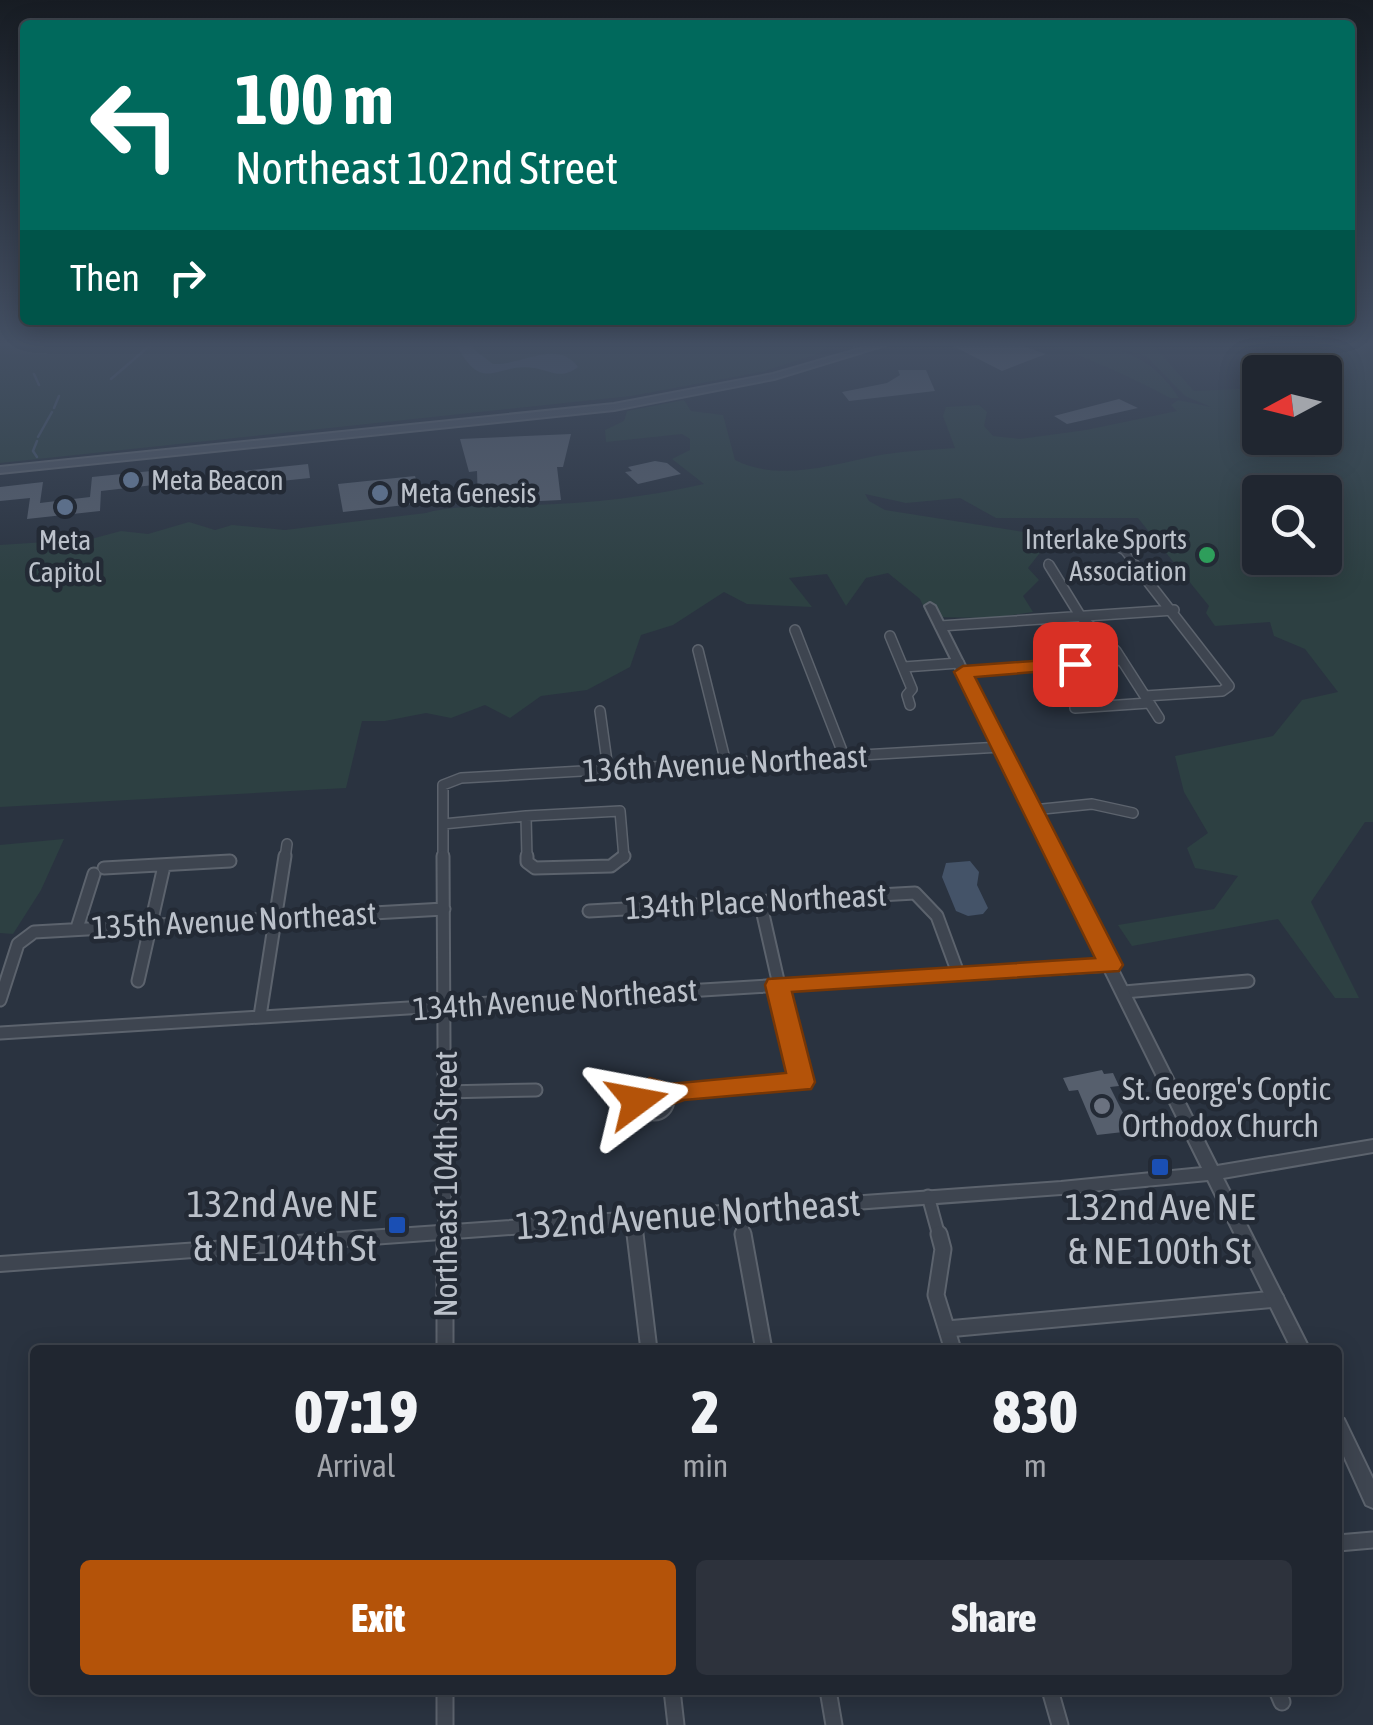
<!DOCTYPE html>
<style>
body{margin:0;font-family:"Asap Condensed",sans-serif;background:#2d323c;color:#f1f3f6;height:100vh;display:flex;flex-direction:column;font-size:38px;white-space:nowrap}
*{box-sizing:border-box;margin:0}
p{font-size:32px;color:#a2a5ab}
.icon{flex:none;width:55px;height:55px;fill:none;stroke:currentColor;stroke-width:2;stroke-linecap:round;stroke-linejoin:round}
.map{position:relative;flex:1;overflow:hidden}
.panel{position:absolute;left:30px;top:1345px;width:1312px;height:350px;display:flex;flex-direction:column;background:#202630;border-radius:10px;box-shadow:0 5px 25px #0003,0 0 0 2px #3d434c}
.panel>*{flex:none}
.guide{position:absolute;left:20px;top:20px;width:1335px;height:305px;border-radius:10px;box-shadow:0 5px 25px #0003,0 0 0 2px #3d434c;background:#00695c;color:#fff;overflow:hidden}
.needle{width:65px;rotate:263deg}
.controls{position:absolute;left:1242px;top:355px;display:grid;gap:20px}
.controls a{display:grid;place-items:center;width:100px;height:100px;border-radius:10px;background:#202630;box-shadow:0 5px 25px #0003,0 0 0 2px #3d434c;font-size:50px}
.pin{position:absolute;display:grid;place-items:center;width:85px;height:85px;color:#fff;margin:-42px;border-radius:20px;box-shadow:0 5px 15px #0006}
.me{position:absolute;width:110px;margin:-55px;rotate:77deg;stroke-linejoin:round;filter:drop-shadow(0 0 8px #0008)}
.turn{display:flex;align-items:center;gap:35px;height:210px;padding:0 50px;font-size:45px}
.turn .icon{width:130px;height:130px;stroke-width:2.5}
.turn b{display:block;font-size:70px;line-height:85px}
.then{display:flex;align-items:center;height:95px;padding:0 50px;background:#0003;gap:20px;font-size:38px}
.eta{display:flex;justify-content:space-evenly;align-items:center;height:170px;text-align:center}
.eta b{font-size:60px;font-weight:800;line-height:70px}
.primary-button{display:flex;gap:20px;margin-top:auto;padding:20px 50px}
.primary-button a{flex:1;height:115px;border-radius:10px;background:#b45309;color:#fff;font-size:40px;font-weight:800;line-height:115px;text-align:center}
.primary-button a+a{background:#2d323c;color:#f1f3f6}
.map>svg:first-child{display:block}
.green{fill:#2d4042;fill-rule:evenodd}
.water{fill:#445368}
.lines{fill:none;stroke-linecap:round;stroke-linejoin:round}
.stream{stroke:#445368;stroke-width:2.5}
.building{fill:#565f6d}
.minor-far3-casing{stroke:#5c636d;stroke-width:9}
.minor-far2-casing{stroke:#5c636d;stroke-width:12}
.minor-far1-casing{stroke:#5c636d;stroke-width:15}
.minor-casing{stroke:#5c636d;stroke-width:19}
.tertiary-casing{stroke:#5c636d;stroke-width:4}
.secondary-casing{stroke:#5c636d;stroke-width:4}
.minor-far3{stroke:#3e4550;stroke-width:6}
.minor-far2{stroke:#3e4550;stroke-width:9}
.minor-far1{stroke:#3e4550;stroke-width:11}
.minor{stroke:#3e4550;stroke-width:15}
.tertiary{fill:#3e4550;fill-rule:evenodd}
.secondary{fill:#4d5562;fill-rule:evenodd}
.route{fill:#b45309;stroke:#753606;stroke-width:2.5}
.service-dot{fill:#5c6f8a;stroke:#232a35;stroke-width:4}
.leisure-dot{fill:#2e9e5b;stroke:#232a35;stroke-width:4}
.worship-dot{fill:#6b7280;stroke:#232a35;stroke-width:4}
.transit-dot{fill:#1a4fb4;stroke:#232a35;stroke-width:4}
.labels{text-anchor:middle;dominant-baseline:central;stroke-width:9;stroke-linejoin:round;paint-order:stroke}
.far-poi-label{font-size:28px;fill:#bbc1ca;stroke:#232a35;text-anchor:start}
.street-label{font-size:32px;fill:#bbc1ca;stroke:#232a35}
.poi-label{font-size:32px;fill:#bbc1ca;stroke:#232a35;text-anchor:start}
.near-poi-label{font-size:38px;fill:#bbc1ca;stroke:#232a35;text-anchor:end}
.near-street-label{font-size:38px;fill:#bbc1ca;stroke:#232a35}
</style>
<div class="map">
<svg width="1373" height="1725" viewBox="0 0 1373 1725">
<rect width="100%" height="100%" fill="#2a3340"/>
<path class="green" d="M 0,342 L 813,342 L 826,346 L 820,353 L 761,372 L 631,396 L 0,463 Z
M 1042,342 C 1100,342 1146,346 1179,398 L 1170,398 C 1128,375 1086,357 1042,342 Z
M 1082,342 L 1150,342 L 1194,391 L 1260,388 L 1260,438 L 1325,438 L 1325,385 L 1337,384 L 1292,342 L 1373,342 L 1373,822 L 1365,822 L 1311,902 L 1359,998 L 1335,998 L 1278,919 L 1132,946 L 1118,925 L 1214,909 L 1238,876 L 1195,868 L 1187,848 L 1208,833 L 1184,792 L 1175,756 L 1273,736 L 1302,700 L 1338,692 L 1305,649 L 1274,636 L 1270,622 L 1215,626 L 1206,613 L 1209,606 L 1138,518 L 996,518 L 960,498 L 906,503 L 865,494 L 869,501 L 885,510 L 1030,533 L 1046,545 L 1028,568 L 1039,580 L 1023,596 L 1033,612 L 991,618 L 928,617 L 920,599 L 888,573 L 866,578 L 846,606 L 827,574 L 789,578 L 812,607 L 747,604 L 724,592 L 673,625 L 641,635 L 630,667 L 587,690 L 541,696 L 510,718 L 485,705 L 451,718 L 426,713 L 385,721 L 362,721 L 346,788 L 0,807 L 0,545 L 91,539 L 121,531 L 148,534 L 189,522 L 215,530 L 232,525 L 285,530 L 426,513 C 456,504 502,507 534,505 C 593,503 647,497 704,484 L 672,459 L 690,450 L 690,439 L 682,434 L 606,442 L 605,430 L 624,421 L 627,411 L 684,400 L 691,411 L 723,415 L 735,460 C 777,482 832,465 875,456 C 901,451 928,450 955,448 L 943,416 L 946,407 L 979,405 L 987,412 L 984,426 L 993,436 L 1020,439 L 1086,430 L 1177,411 L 1171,405 L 1178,400 L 1211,407 L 1185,396 L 1145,355 ZM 1260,492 L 1325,492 L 1325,558 L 1260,558 Z
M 64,839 L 41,890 L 13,934 L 0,933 L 0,845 Z"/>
<path class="water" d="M 455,342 L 474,342 L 472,348 L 493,364 C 521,366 557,338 578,367 C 561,380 552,371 534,368 C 495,362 483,397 455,342 Z
M 970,861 L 979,872 L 977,885 L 988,908 L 983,914 L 968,916 L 956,911 L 942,877 L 946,863 Z"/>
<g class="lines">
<path class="stream" d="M 1325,342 L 1373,343
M 854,346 L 866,342
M 34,374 L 39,385
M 111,379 L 154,342
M 54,408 L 59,396
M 38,437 L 52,412
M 37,441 L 33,451 L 37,457"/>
</g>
<path class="building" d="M 967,342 L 1012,342 L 1046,354 L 1002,371 L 953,346 Z
M 898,370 L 926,370 L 935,391 L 849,401 L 842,392 L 887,383 L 900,375 Z
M 1119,399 L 1138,408 L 1067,424 L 1054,416 Z
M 571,434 L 563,467 L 557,467 L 561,500 L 478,504 L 477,471 L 469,472 L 460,439 Z
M 655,461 L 667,463 L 681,474 L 638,484 L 625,472 L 632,471 L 628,467 Z
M 308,464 L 310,478 L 232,486 L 232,472 Z
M 171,469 L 171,483 L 101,491 L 100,511 L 27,519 L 30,498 L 0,501 L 0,487 L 43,482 L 40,503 L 90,497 L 92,477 Z
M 415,476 L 423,503 L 343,512 L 338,484 Z
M 1102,1070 L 1104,1074 L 1113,1073 L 1119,1086 L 1110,1087 L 1132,1131 L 1097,1135 L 1078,1090 L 1069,1091 L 1063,1078 Z"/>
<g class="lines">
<defs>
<path id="minor-far3" d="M 1109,543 L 1124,551 L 1137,567
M 1048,563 L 1051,567"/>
<path id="minor-far2" d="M 1049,565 L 1081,617 L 1116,651 L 1159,718
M 1135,565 L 1229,686 L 1222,691 L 1145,696
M 940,626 L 1174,610
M 795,630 L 844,756
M 890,636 L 912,689 L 907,695 L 910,705
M 698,650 L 726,763
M 904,667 L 959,663
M 963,672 L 1122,660
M 1075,708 L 1149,703
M 600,711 L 608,769
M 1033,810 L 1092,804 L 1133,813
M 526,816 L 527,858
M 526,816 L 620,811 L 624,858
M 443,824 L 526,816
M 285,858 L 287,844
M 443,858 L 443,785 L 461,778 L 1001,747"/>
<path id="minor-far1" d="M 443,856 L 445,1236
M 527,856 L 527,862 L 535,868 L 611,866 L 624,856
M 104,868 L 230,861
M 589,911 L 915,893 L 937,916 L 958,973
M 77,928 L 94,874
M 138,981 L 164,866
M 1124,992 L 1248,981
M 0,1000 L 18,944 L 34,932 L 444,909
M 260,1016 L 285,856
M 0,1033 L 1110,965
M640 1100a14 14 0 1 1 28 0a14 14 0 1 1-28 0Z
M 445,1092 L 536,1090
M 669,1095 L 681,1090 L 801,1082 L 760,901
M 928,1196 L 939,1236
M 739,1209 L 744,1236
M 633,1218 L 635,1236"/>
<path id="minor" d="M 445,1234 L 445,1350
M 635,1234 L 649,1350
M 743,1234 L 764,1350
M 939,1234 L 943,1249 L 936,1295 L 953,1350
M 947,1329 L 1276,1299
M 1338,1543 L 1373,1540
M 445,1690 L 445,1725
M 672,1690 L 676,1725
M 828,1690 L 834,1725
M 1050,1690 L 1060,1725
M 1277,1690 L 1282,1702"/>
<path id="tertiary" d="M 930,603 L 935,606 L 1217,1166 L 1373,1140 L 1373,1152 L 1223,1178 L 1310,1350 L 1292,1350 L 1208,1180 L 1061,1194 L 0,1271 L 0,1257 L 1061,1182 L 1202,1168 L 925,606 Z
M 1338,1417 L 1344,1419 L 1373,1479 L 1373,1508 L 1366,1505 L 1338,1443 Z"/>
<path id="secondary" d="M 884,342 L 895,342 L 774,379 L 614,410 L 0,473 L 0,467 L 614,404 L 773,374 Z"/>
</defs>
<use href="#minor-far3" class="minor-far3-casing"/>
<use href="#minor-far2" class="minor-far2-casing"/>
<use href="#minor-far1" class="minor-far1-casing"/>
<use href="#minor" class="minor-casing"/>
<use href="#tertiary" class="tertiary-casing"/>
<use href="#secondary" class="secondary-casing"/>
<use href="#minor-far3" class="minor-far3"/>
<use href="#minor-far2" class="minor-far2"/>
<use href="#minor-far1" class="minor-far1"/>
<use href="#minor" class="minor"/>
<use href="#tertiary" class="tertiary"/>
<use href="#secondary" class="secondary"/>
</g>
<linearGradient id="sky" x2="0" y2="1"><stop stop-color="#171c23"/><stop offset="0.59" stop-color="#445064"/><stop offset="1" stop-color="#445064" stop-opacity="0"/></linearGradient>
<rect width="1373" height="583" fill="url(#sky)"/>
<path class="route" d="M 1075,658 L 1082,660 L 1082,668 L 975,677 L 1123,965 L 1119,971 L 792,992 L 815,1082 L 811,1089 L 684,1100 L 670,1105 L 652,1099 L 647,1108 L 628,1108 L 624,1101 L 631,1086 L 650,1078 L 669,1084 L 786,1073 L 765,985 L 768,979 L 1095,958 L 954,672 L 963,666 Z"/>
<g class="service-dot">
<circle cx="131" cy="480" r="10"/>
<circle cx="380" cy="493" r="10"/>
<circle cx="65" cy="507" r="10"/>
</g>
<circle class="leisure-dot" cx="1207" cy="555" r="10"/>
<circle class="worship-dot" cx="1102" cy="1106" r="10"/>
<g class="transit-dot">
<rect x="1150" y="1157" width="20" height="20" rx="5"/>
<rect x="387" y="1215" width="20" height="20" rx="5"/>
</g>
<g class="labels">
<g class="far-poi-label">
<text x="151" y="480">Meta Beacon</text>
<text x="400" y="493">Meta Genesis</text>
<text x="1187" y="539" text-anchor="end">Interlake Sports<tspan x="1187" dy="32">Association</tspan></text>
<text x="65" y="540" text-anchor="middle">Meta<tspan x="65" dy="32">Capitol</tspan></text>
</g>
<g class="street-label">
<text transform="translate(725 763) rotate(-3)">136th Avenue Northeast</text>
<text transform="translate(756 901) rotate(-3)">134th Place Northeast</text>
<text transform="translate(234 920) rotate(-3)">135th Avenue Northeast</text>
<text transform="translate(555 999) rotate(-4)">134th Avenue Northeast</text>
<text transform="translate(445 1184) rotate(-90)">Northeast 104th Street</text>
</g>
<g class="poi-label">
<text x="1122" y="1088">St. George's Coptic<tspan x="1122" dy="37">Orthodox Church</tspan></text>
</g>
<g class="near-poi-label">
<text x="377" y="1203">132nd Ave NE<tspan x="377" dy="44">&amp; NE 104th St</tspan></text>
<text x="1160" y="1206" text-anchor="middle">132nd Ave NE<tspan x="1160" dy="44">&amp; NE 100th St</tspan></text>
</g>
<g class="near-street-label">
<text transform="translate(688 1214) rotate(-4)">132nd Avenue Northeast</text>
</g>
</g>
</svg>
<div class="controls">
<a><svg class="needle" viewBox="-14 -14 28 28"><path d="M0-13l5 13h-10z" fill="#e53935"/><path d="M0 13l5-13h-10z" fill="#a2a5ab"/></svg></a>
<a><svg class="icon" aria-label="search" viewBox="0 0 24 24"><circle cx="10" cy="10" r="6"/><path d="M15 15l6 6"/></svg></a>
</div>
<div class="pin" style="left:1075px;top:664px;background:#d93025"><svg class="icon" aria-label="arrive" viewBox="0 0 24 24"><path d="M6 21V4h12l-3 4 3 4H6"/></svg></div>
<svg class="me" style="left:637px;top:1101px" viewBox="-20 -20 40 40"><path d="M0-17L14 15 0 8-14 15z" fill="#b45309" stroke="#fff" stroke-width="4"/></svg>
<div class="guide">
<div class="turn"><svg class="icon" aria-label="left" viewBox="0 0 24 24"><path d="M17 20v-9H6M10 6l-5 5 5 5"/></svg><div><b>100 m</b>Northeast 102nd Street</div></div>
<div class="then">Then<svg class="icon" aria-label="right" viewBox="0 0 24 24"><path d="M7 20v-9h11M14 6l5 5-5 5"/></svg></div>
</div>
<section class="panel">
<div class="eta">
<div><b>07:19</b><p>Arrival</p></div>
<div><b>2</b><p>min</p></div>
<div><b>830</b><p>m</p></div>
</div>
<div class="primary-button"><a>Exit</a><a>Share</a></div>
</section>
</div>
